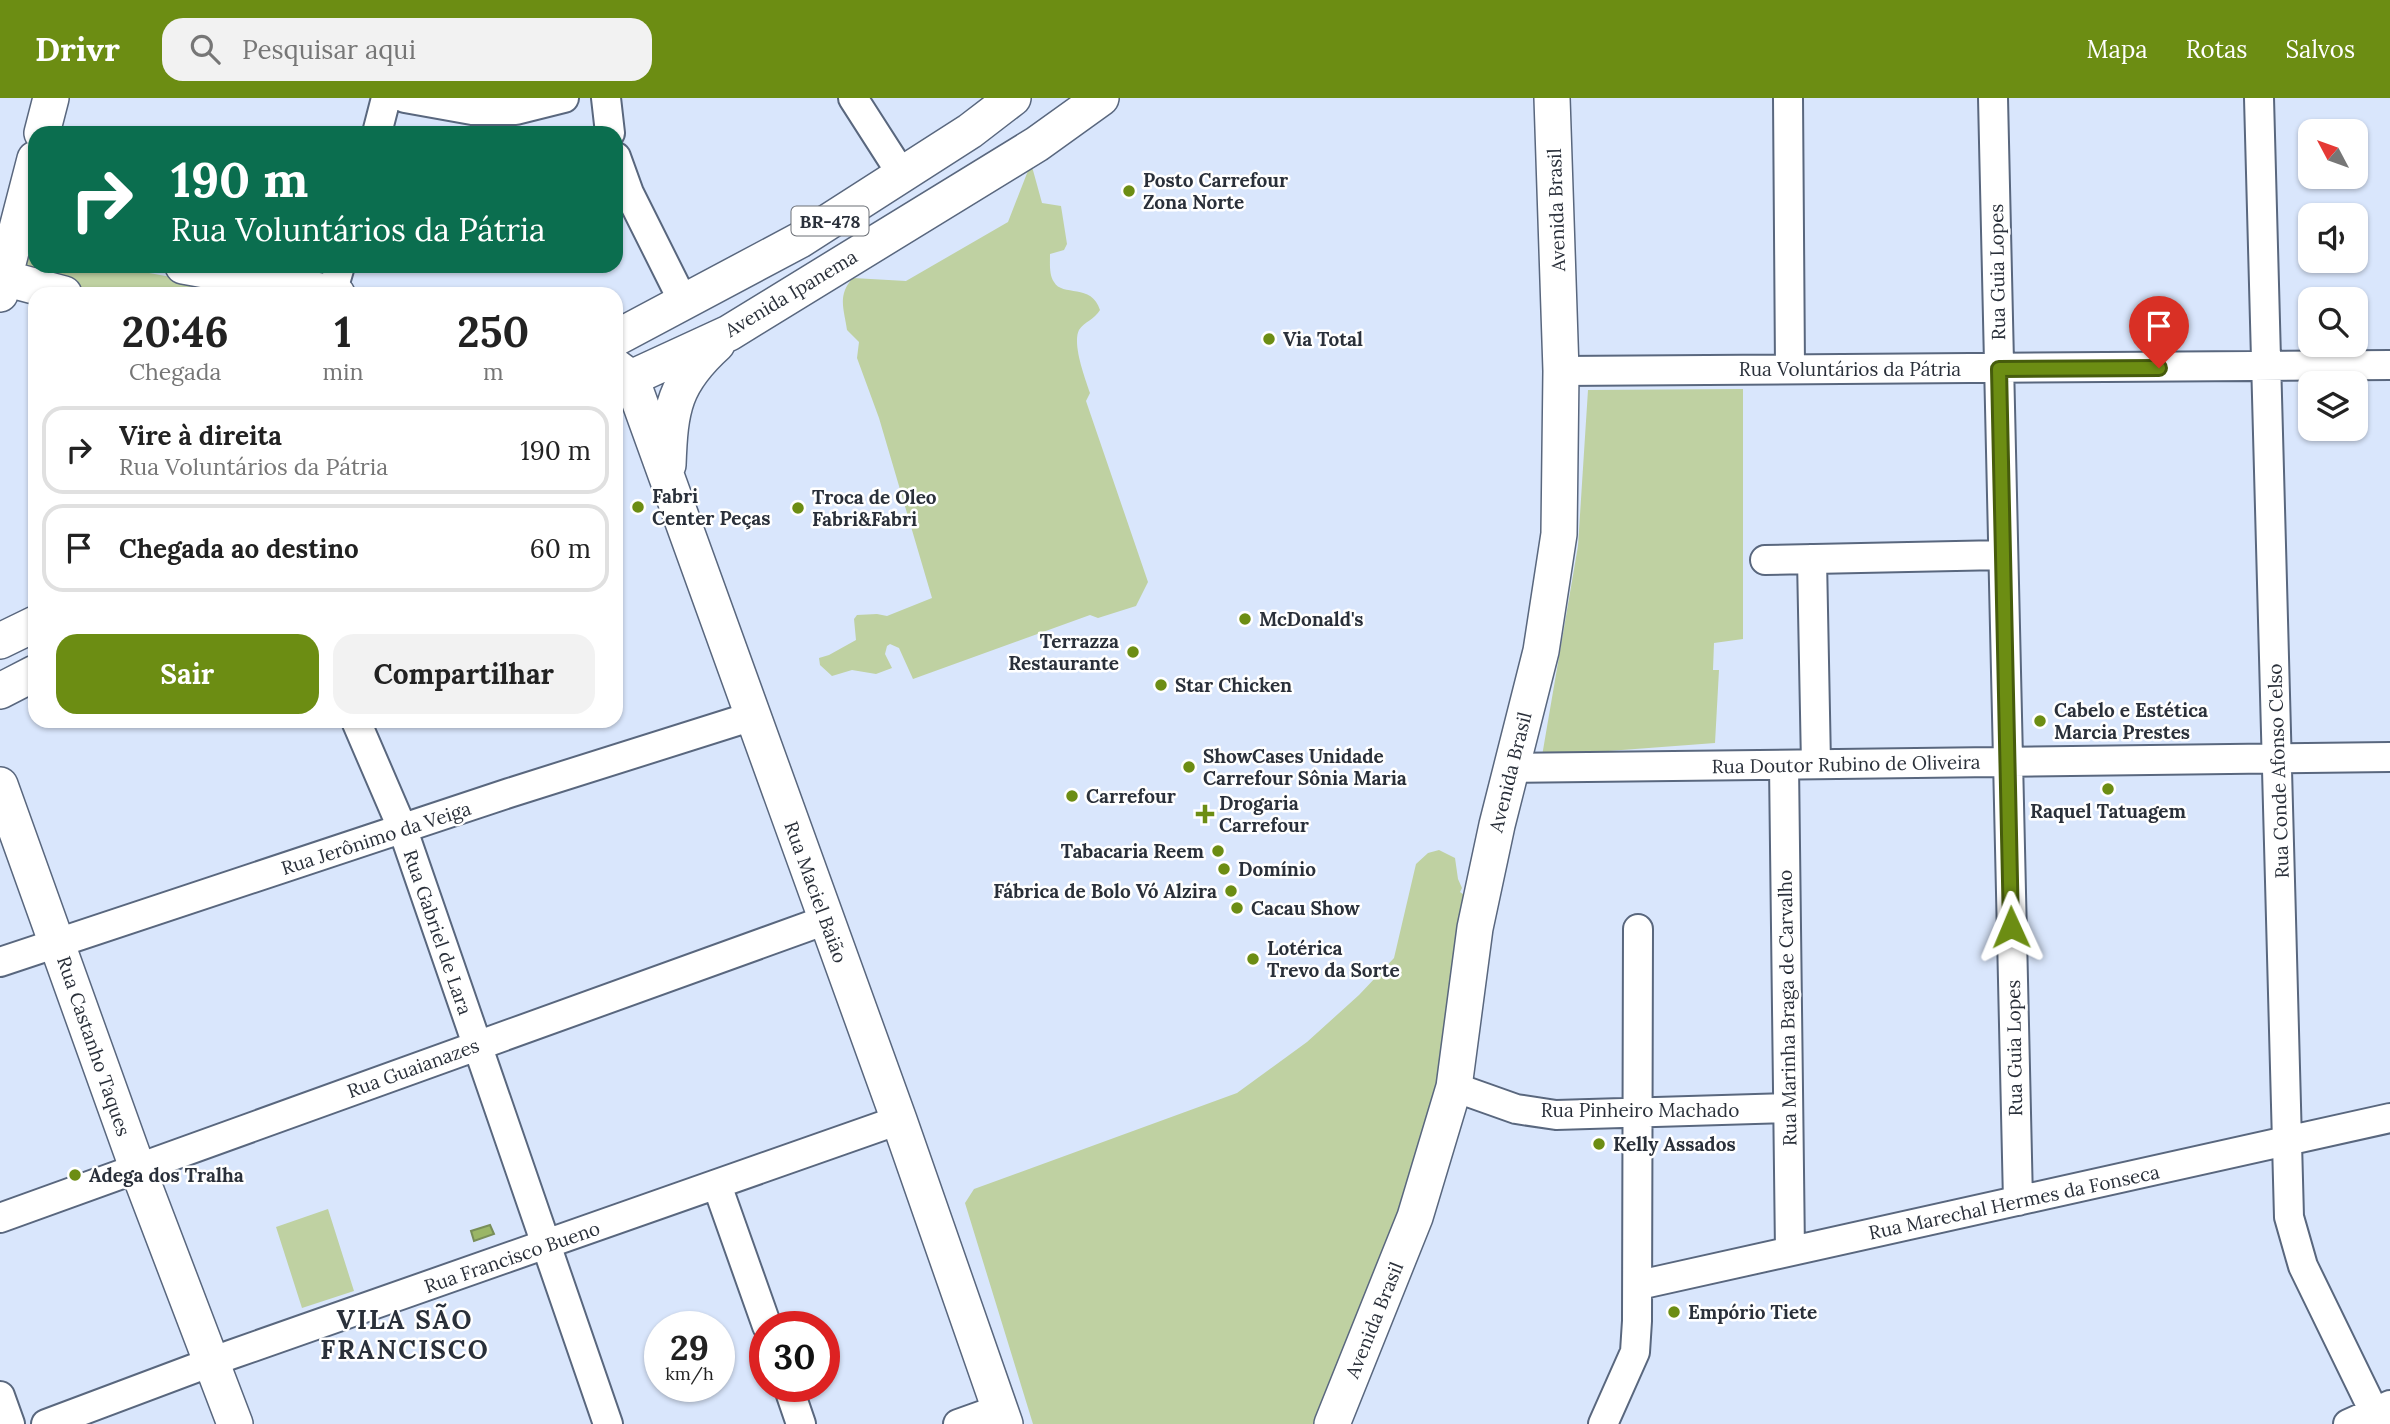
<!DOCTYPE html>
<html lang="pt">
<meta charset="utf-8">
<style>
body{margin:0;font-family:Lora,serif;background:#f2f2f2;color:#222;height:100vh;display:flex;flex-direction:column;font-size:26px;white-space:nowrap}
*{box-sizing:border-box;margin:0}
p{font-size:23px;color:#767676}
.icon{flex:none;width:38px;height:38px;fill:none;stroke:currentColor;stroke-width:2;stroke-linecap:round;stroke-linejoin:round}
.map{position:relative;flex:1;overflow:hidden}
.panel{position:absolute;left:28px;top:189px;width:595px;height:441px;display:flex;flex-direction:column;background:#fff;border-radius:21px;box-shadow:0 2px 5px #0004}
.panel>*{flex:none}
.top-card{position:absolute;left:28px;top:28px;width:595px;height:147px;border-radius:21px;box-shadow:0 2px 5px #0004;background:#0b6e4f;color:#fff;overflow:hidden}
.needle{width:46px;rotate:311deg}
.controls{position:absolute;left:2298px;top:21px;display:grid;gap:14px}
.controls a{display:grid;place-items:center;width:70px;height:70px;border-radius:14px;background:#fff;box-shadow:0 2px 5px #0004;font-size:35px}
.speed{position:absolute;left:644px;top:1213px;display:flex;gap:14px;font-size:35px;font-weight:700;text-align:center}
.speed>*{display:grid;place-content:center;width:91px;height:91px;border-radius:50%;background:#fff;box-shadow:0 2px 5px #0004;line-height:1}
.speed small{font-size:18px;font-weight:400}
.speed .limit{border:10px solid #d22;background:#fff;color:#111}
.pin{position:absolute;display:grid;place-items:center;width:60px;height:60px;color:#fff;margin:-72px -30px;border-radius:50% 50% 50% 0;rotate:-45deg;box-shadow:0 0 7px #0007}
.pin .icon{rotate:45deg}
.me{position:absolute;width:77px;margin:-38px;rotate:359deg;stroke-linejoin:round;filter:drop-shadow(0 0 5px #0008)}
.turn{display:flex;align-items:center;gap:24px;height:147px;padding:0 28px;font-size:32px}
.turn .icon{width:91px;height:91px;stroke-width:2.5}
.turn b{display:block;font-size:49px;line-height:60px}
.eta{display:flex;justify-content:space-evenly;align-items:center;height:119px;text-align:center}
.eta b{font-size:42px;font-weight:700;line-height:49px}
.action{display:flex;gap:14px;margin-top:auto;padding:14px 28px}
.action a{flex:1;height:80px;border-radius:21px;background:#6c8d13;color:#fff;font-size:28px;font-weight:700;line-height:80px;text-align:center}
.action a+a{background:#f2f2f2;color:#222}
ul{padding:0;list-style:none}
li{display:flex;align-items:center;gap:21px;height:88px;margin:0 14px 10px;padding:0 14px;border:4px solid #e0e0e0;border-radius:21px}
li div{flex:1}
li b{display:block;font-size:26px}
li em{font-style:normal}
header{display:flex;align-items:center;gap:42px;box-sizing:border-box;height:98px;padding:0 35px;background:#6c8d13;color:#fff}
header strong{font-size:33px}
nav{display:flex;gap:38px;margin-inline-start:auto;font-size:24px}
.search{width:490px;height:63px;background:#f2f2f2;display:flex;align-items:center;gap:18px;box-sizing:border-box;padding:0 24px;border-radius:21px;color:#767676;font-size:26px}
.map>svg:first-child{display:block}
.green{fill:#bfd1a2}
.water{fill:#9ab666;stroke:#788e59;stroke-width:2}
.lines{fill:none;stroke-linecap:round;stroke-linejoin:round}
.minor-casing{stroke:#59677e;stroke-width:32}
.major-casing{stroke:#59677e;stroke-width:38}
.minor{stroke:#fff;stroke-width:28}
.major{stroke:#fff;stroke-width:35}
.route-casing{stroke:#465c0c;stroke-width:18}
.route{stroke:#6c8d13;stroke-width:12}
.poi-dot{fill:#6c8d13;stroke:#fff;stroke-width:2.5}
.labels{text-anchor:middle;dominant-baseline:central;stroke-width:5;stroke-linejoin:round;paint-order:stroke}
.shield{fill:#fff;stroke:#6a6e75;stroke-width:2}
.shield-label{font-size:18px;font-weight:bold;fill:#2a303a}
.poi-label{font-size:19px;font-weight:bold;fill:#2a303a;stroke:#fff;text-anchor:start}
.street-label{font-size:19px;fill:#2a303a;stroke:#fff}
.district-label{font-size:26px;font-weight:bold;letter-spacing:2px;fill:#2a303a;stroke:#fff}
</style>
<header>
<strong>Drivr</strong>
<div class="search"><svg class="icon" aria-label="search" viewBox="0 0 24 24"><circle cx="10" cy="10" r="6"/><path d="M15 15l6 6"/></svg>Pesquisar aqui</div>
<nav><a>Mapa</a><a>Rotas</a><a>Salvos</a></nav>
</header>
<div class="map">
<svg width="2390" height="1326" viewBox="0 0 2390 1326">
<rect width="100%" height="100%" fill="#d9e6fc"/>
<path class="green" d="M 1031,65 L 1042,105 L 1061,108 L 1067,146 L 1064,152 L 1050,156 C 1050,165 1049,177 1054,184 C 1062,199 1092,185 1100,212 C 1095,221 1084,224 1079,232 C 1072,246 1085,280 1090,295 L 1086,303 L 1148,484 L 1136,508 L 1098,520 L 1090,517 L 913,581 L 899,550 L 890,546 L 887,548 L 885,556 L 892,570 L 876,576 L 852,572 L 832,578 L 820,567 L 819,560 L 829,557 L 856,542 L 854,521 L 857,517 L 877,516 L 887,518 L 932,500 L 879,320 L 857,260 L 859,244 L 847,232 C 844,211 837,197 853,180 L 906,183 L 1008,124 Z
M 18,149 L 35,152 L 35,168 L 111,168 L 264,196 L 101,196 L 14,178 Z
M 1743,291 L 1743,541 L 1714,545 L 1713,572 L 1719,572 L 1715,645 L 1542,658 L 1578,448 L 1588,292 Z
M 1439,752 L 1455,760 L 1458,781 L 1462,790 L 1460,794 L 1470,801 L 1443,981 L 1401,1124 L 1315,1326 L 1033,1326 L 965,1105 L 974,1091 L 1237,995 L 1307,944 L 1359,897 L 1394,860 L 1416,766 L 1428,755 Z
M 328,1111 L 354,1193 L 302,1210 L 276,1129 Z"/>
<path class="water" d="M 490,1127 L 494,1136 L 474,1143 L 471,1133 Z"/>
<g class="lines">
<defs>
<path id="minor" d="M 405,0 L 472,12 L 516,12 L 564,0
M 606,0 L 610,35
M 853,0 L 903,78
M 1788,0 L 1790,270
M 1993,0 L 2018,1103
M 2259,0 L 2289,1119 L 2303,1168 L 2380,1326
M 377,35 L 386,0
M 616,59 L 629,95 L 684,205
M 332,195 L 340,168
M 1561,273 L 2390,267
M 1812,461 L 1816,666
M 1765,462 L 2003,457
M 356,623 L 403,732 L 608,1326
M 1784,667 L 1790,1153
M 1512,670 L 2390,659
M 0,864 L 509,695 L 753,618
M 1454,989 L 1516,1011 L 1556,1017 L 1788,1010
M 717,1087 L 767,1228
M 0,1120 L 826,822
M 1639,1187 L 2390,1020
M 788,1288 L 801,1326
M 0,1298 L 10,1326
M 46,1326 L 230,1257 L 899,1022
M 958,1326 L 1000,1311
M 1603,1326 L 1635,1254 L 1637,1223 L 1638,831
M 2348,1326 L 2390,1307"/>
<path id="major" d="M 42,35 L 51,0
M 183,168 L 337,196
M 0,179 L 64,196
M 0,196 L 35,61
M 616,240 L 800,142 L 970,33 L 1013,0
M 616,269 L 631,280 L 899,1022 L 1005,1326
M 616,287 L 729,235 L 1037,46 L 1101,0
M 668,367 C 670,310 674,285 717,246
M 0,543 L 35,526
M 0,593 L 35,575
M 0,687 L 137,1069 L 235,1326
M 1332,1326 L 1415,1119 L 1454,989 L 1475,830 L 1497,727 L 1541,553 L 1559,436 L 1561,273 L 1552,0"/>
</defs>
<use href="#minor" class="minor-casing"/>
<use href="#major" class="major-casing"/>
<use href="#minor" class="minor"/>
<use href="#major" class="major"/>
</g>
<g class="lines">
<defs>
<path id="route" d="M 2011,829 L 1999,271 L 2159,270"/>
</defs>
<use href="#route" class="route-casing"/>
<use href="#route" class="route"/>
</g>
<g class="poi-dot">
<circle cx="1129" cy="93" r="7"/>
<circle cx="1269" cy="241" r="7"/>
<circle cx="638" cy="409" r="7"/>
<circle cx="798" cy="410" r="7"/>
<circle cx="1245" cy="521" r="7"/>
<circle cx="1133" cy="554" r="7"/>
<circle cx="1161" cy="587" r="7"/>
<circle cx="2040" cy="623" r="7"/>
<circle cx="1189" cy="669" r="7"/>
<circle cx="2108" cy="691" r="7"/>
<circle cx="1072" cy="698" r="7"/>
<path d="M1201.5 705.5h7v7h7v7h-7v7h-7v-7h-7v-7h7z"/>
<circle cx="1218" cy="753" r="7"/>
<circle cx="1224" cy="771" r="7"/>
<circle cx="1231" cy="793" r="7"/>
<circle cx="1237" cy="810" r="7"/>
<circle cx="1253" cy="861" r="7"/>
<circle cx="1599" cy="1046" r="7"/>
<circle cx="75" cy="1077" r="7"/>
<circle cx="1674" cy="1214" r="7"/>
</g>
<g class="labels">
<rect class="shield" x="791.5" y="108.5" width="77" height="29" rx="5"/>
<g class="shield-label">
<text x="830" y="123">BR-478</text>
</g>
<g class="poi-label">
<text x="1143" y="82">Posto Carrefour<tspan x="1143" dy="22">Zona Norte</tspan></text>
<text x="1283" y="241">Via Total</text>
<text x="652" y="398">Fabri<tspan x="652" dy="22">Center Peças</tspan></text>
<text x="812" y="399">Troca de Oleo<tspan x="812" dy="22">Fabri&amp;Fabri</tspan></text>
<text x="1259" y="521">McDonald's</text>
<text x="1119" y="543" text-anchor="end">Terrazza<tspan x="1119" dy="22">Restaurante</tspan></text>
<text x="1175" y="587">Star Chicken</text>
<text x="2054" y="612">Cabelo e Estética<tspan x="2054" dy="22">Marcia Prestes</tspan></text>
<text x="1203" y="658">ShowCases Unidade<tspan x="1203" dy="22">Carrefour Sônia Maria</tspan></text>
<text x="1086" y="698">Carrefour</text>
<text x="1219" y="705">Drogaria<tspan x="1219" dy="22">Carrefour</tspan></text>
<text x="2108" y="713" text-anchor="middle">Raquel Tatuagem</text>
<text x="1204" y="753" text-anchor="end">Tabacaria Reem</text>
<text x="1238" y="771">Domínio</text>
<text x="1217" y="793" text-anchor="end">Fábrica de Bolo Vó Alzira</text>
<text x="1251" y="810">Cacau Show</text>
<text x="1267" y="850">Lotérica<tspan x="1267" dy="22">Trevo da Sorte</tspan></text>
<text x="1613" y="1046">Kelly Assados</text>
<text x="89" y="1077">Adega dos Tralha</text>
<text x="1688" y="1214">Empório Tiete</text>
</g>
<g class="street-label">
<text transform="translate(1556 112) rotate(-92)">Avenida Brasil</text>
<text transform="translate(1997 174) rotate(-91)">Rua Guia Lopes</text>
<text transform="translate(791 195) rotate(-31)">Avenida Ipanema</text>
<text x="1850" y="271">Rua Voluntários da Pátria</text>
<text transform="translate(1846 666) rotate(-1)">Rua Doutor Rubino de Oliveira</text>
<text transform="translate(2278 673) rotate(-92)">Rua Conde Afonso Celso</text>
<text transform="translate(1510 674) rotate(-76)">Avenida Brasil</text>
<text transform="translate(376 740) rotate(-18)">Rua Jerônimo da Veiga</text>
<text transform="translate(816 794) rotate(70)">Rua Maciel Baião</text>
<text transform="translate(438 834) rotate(71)">Rua Gabriel de Lara</text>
<text transform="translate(1787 910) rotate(-91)">Rua Marinha Braga de Carvalho</text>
<text transform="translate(94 948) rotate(71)">Rua Castanho Taques</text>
<text transform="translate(2014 950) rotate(-91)">Rua Guia Lopes</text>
<text transform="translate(413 970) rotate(-20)">Rua Guaianazes</text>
<text x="1640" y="1012">Rua Pinheiro Machado</text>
<text transform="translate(2014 1104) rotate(-12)">Rua Marechal Hermes da Fonseca</text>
<text transform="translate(512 1159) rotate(-19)">Rua Francisco Bueno</text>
<text transform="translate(1374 1222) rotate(-68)">Avenida Brasil</text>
</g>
<g class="district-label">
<text x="405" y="1221">VILA SÃO<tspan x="405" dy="30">FRANCISCO</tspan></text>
</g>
</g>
</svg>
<div class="controls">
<a><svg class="needle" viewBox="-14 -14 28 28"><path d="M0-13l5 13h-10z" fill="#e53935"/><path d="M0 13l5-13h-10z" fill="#767676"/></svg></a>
<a><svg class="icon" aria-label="sound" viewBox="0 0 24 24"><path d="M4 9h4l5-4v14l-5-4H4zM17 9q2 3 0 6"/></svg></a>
<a><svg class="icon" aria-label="search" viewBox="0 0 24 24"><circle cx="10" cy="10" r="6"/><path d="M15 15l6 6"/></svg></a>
<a><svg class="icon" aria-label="layers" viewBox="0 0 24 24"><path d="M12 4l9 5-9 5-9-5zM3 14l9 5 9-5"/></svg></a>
</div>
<div class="speed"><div>29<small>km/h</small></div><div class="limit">30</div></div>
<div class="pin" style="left:2159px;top:270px;background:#d93025"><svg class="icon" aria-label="arrive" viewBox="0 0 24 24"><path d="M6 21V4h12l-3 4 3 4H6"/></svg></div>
<svg class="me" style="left:2011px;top:829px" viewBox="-20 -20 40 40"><path d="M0-17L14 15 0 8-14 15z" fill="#6c8d13" stroke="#fff" stroke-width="4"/></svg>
<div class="top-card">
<div class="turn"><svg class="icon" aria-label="right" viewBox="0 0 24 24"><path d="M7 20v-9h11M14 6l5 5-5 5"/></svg><div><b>190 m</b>Rua Voluntários da Pátria</div></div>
</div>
<section class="panel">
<div class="eta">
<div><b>20:46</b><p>Chegada</p></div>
<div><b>1</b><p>min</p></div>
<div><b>250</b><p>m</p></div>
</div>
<ul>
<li><svg class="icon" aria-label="right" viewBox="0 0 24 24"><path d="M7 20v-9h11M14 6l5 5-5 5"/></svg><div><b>Vire à direita</b><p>Rua Voluntários da Pátria</p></div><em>190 m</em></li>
<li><svg class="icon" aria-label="arrive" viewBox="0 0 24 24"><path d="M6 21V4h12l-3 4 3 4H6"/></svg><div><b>Chegada ao destino</b></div><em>60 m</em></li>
</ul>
<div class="action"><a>Sair</a><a>Compartilhar</a></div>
</section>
</div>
